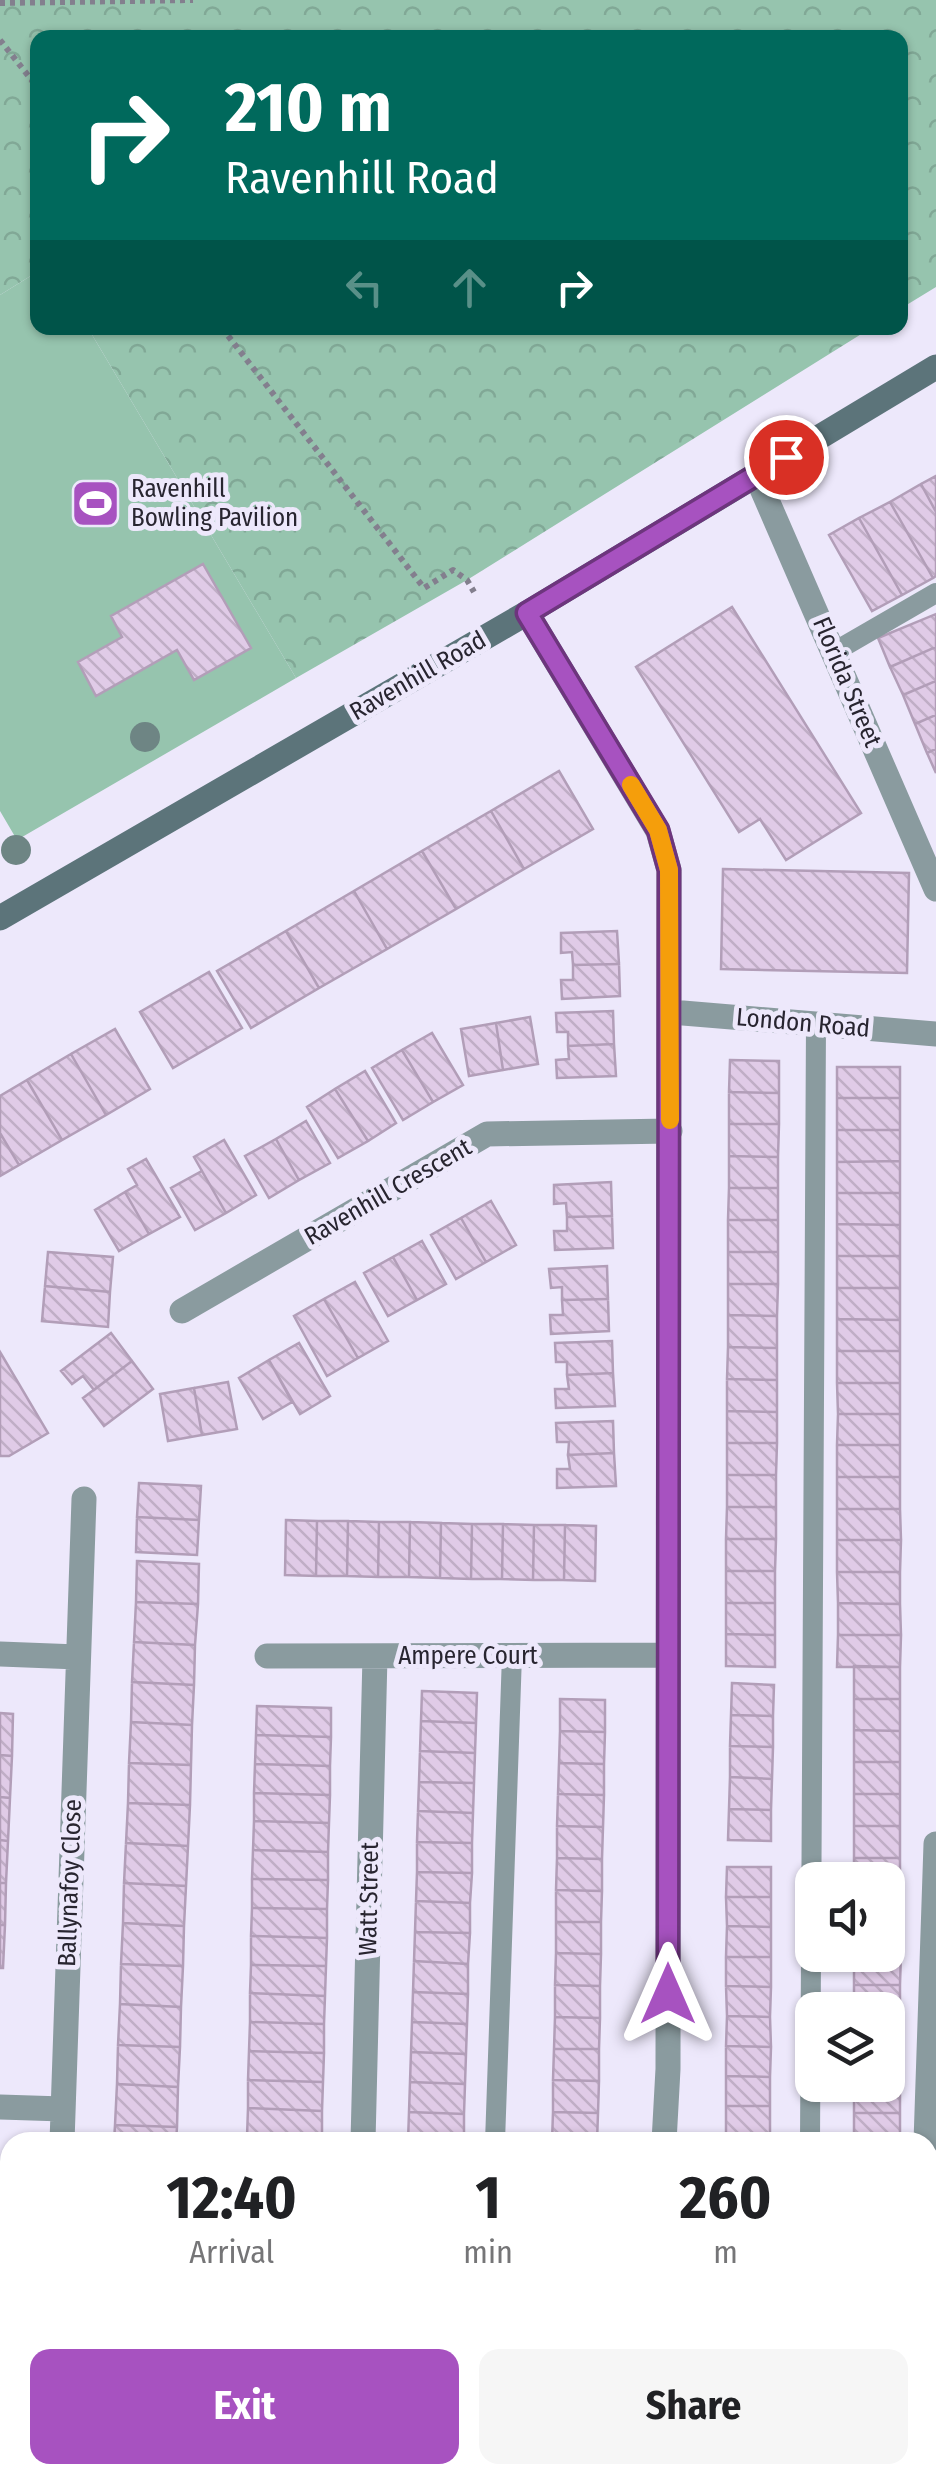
<!DOCTYPE html>
<style>
body{margin:0;font-family:"Fira Sans Condensed",sans-serif;background:#f6f6f6;color:#202124;height:100vh;display:flex;flex-direction:column;font-size:38px;white-space:nowrap}
*{box-sizing:border-box;margin:0}
p{font-size:32px;color:#757577}
.icon{flex:none;width:55px;height:55px;fill:none;stroke:currentColor;stroke-width:2;stroke-linecap:round;stroke-linejoin:round}
.map{position:relative;flex:1;overflow:hidden}
.panel{position:absolute;left:0px;top:2132px;width:938px;height:352px;display:flex;flex-direction:column;background:#fff;border-radius:30px 30px 0 0;box-shadow:0 2px 8px #0004}
.panel>*{flex:none}
.top-card{position:absolute;left:30px;top:30px;width:878px;height:305px;border-radius:20px;box-shadow:0 2px 8px #0004;background:#00695c;color:#fff;overflow:hidden}
.tools{position:absolute;left:795px;top:1862px;display:grid;gap:20px}
.tools a{display:grid;place-items:center;width:110px;height:110px;border-radius:20px;background:#fff;box-shadow:0 2px 8px #0004;font-size:50px}
.pin{position:absolute;display:grid;place-items:center;width:85px;height:85px;color:#fff;margin:-42px;border:5px solid #fff;border-radius:50%;box-shadow:0 2px 10px #0007}
.me{position:absolute;width:110px;margin:-55px;rotate:0deg;stroke-linejoin:round;filter:drop-shadow(0 0 8px #0008)}
.turn{display:flex;align-items:center;gap:35px;height:210px;padding:0 30px;font-size:45px}
.turn .icon{width:130px;height:130px;stroke-width:2.5}
.turn b{display:block;font-size:70px;line-height:85px}
.lanes{display:flex;align-items:center;height:95px;padding:0 30px;background:#0003;justify-content:center;gap:50px;direction:ltr}
.lanes .off{opacity:.35}
.eta{display:flex;justify-content:space-evenly;align-items:center;height:170px;text-align:center}
.eta b{font-size:60px;font-weight:700;line-height:70px}
.cta{display:flex;gap:20px;margin-top:auto;padding:20px 30px}
.cta a{flex:1;height:115px;border-radius:20px;background:#a752c0;color:#fff;font-size:40px;font-weight:700;line-height:115px;text-align:center}
.cta a+a{background:#f6f6f6;color:#202124}
.map>svg:first-child{display:block}
.industrial{fill:url(#industrial-grid)}
.park{fill:url(#park-crowns)}
.garden{fill:#96c4ae}
.building{fill:url(#building-back-hatch);stroke:#b29eb8;stroke-width:2.5}
.lines{fill:none;stroke-linecap:round;stroke-linejoin:round}
.path{stroke:#837f8e;stroke-width:6;stroke-dasharray:5 5;stroke-linecap:butt}
.service{stroke:#8a9b9f;stroke-width:20}
.minor{stroke:#8a9b9f;stroke-width:25}
.secondary{stroke:#5c747a;stroke-width:25}
.tree{fill:#6e8584}
.route-casing{stroke:#6d357d;stroke-width:25}
.route{stroke:#a752c0;stroke-width:18}
.slow{stroke:#f59e0b;stroke-width:18}
.labels{text-anchor:middle;dominant-baseline:central;stroke-width:10;stroke-linejoin:round;paint-order:stroke}
.poi-label{font-size:25px;fill:#282530;stroke:#ede8fb;text-anchor:start}
.street-label{font-size:25px;fill:#282530;stroke:#ede8fb}
</style>
<div class="map">
<svg width="936" height="2483" viewBox="0 0 936 2483">
<defs>
<pattern id="industrial-grid" width="8" height="8" patternUnits="userSpaceOnUse" patternTransform="scale(2.5)"><rect width="8" height="8" fill="#e4dcfb"/><path d="M0 4h8M4 0v8" fill="none" stroke="#c4bdd7"/></pattern>
<pattern id="park-crowns" width="20" height="18" patternUnits="userSpaceOnUse" patternTransform="scale(2.5)"><rect width="20" height="18" fill="#96c4ae"/><path d="M2 6a3 3 0 1 1 6 0M12 15a3 3 0 1 1 6 0" fill="none" stroke="#81a896"/></pattern>
<pattern id="building-back-hatch" width="6" height="6" patternUnits="userSpaceOnUse" patternTransform="scale(2.5)"><rect width="6" height="6" fill="#e0cbe7"/><path d="M-1 5l2 2M0 0l6 6M5-1l2 2" fill="none" stroke="#c0aec6"/></pattern>
</defs>
<rect width="100%" height="100%" fill="#ede8fb"/>
<path class="industrial" d="M 936,2356 L 936,2483 L 803,2481 L 801,2475 L 928,2475 L 928,2360 Z"/>
<path class="park" d="M 0,0 L 936,0 L 936,287 L 900,309 L 900,38 L 38,38 L 37,272 L 0,295 Z
M 88,328 L 871,328 L 467,580 L 296,678 Z"/>
<path class="garden" d="M 37,272 L 38,328 L 88,328 L 296,678 L 17,840 L 0,811 L 0,295 Z"/>
<path class="building" d="M 936,476 L 936,512 L 921,484 Z
M 921,484 L 936,512 L 936,576 L 933,578 L 890,502 Z
M 890,502 L 933,578 L 902,595 L 859,518 Z
M 859,518 L 902,595 L 872,611 L 829,535 Z
M 203,564 L 251,648 L 194,680 L 177,650 L 96,696 L 78,662 L 122,637 L 111,616 Z
M 732,607 L 861,813 L 786,860 L 760,819 L 739,832 L 636,667 Z
M 936,614 L 936,647 L 890,667 L 878,638 Z
M 936,647 L 936,681 L 903,695 L 890,667 Z
M 936,681 L 936,715 L 915,724 L 903,695 Z
M 936,715 L 936,749 L 927,753 L 915,724 Z
M 936,749 L 936,773 L 927,753 Z
M 559,771 L 593,829 L 524,869 L 491,811 Z
M 491,811 L 524,869 L 456,909 L 422,851 Z
M 422,851 L 456,909 L 387,949 L 354,891 Z
M 723,869 L 909,873 L 907,973 L 721,969 Z
M 354,891 L 387,949 L 319,988 L 286,931 Z
M 286,931 L 319,988 L 251,1028 L 217,971 Z
M 617,931 L 619,964 L 573,965 L 572,952 L 561,953 L 561,933 Z
M 619,964 L 620,996 L 562,999 L 561,980 L 573,980 L 573,965 Z
M 209,972 L 242,1028 L 173,1068 L 140,1012 Z
M 613,1011 L 614,1044 L 568,1046 L 568,1032 L 557,1032 L 556,1013 Z
M 530,1017 L 538,1064 L 503,1070 L 496,1023 Z
M 496,1023 L 503,1070 L 469,1076 L 461,1029 Z
M 115,1029 L 150,1089 L 106,1115 L 71,1054 Z
M 432,1033 L 463,1085 L 433,1102 L 402,1050 Z
M 614,1044 L 616,1076 L 557,1078 L 556,1060 L 569,1059 L 568,1046 Z
M 402,1050 L 433,1102 L 403,1120 L 372,1068 Z
M 71,1054 L 106,1115 L 62,1140 L 27,1080 Z
M 730,1060 L 779,1061 L 779,1093 L 729,1092 Z
M 837,1067 L 900,1067 L 900,1098 L 837,1098 Z
M 365,1071 L 396,1123 L 368,1141 L 335,1089 Z
M 27,1080 L 62,1140 L 19,1165 L 0,1133 L 0,1096 Z
M 335,1089 L 368,1141 L 338,1158 L 307,1107 Z
M 729,1092 L 779,1093 L 779,1124 L 729,1124 Z
M 837,1098 L 900,1098 L 900,1130 L 837,1130 Z
M 306,1121 L 330,1163 L 299,1180 L 276,1139 Z
M 729,1124 L 779,1124 L 778,1157 L 729,1156 Z
M 837,1130 L 900,1130 L 900,1161 L 837,1162 Z
M 0,1133 L 19,1165 L 0,1176 Z
M 276,1139 L 299,1180 L 269,1198 L 245,1156 Z
M 224,1140 L 256,1195 L 226,1213 L 194,1157 Z
M 729,1156 L 778,1157 L 778,1188 L 729,1188 Z
M 146,1159 L 180,1217 L 149,1234 L 125,1192 L 137,1185 L 128,1169 Z
M 900,1161 L 900,1193 L 837,1193 L 837,1162 Z
M 202,1171 L 226,1213 L 195,1230 L 171,1188 Z
M 611,1182 L 612,1216 L 567,1217 L 566,1203 L 554,1204 L 554,1185 Z
M 729,1188 L 778,1188 L 778,1220 L 728,1220 Z
M 125,1192 L 149,1234 L 119,1251 L 95,1210 Z
M 837,1193 L 900,1193 L 900,1225 L 837,1224 Z
M 491,1201 L 516,1245 L 486,1262 L 461,1218 Z
M 612,1216 L 613,1248 L 555,1250 L 554,1231 L 567,1231 L 567,1217 Z
M 461,1218 L 486,1262 L 456,1279 L 431,1235 Z
M 728,1220 L 778,1220 L 778,1252 L 728,1252 Z
M 837,1224 L 900,1225 L 900,1256 L 837,1256 Z
M 422,1241 L 446,1284 L 417,1300 L 393,1257 Z
M 48,1252 L 113,1257 L 110,1292 L 45,1286 Z
M 728,1252 L 778,1252 L 778,1284 L 728,1284 Z
M 837,1256 L 900,1256 L 900,1288 L 837,1288 Z
M 393,1257 L 417,1300 L 388,1316 L 364,1273 Z
M 607,1266 L 608,1299 L 562,1300 L 562,1287 L 551,1288 L 549,1269 Z
M 355,1282 L 388,1341 L 358,1358 L 324,1299 Z
M 728,1284 L 778,1284 L 777,1316 L 728,1315 Z
M 45,1286 L 110,1292 L 108,1327 L 42,1321 Z
M 837,1288 L 900,1288 L 900,1320 L 837,1319 Z
M 324,1299 L 358,1358 L 327,1376 L 294,1316 Z
M 608,1299 L 609,1331 L 551,1334 L 550,1315 L 563,1315 L 562,1300 Z
M 728,1315 L 777,1316 L 777,1348 L 728,1347 Z
M 837,1319 L 900,1320 L 900,1351 L 837,1351 Z
M 111,1333 L 132,1361 L 94,1390 L 83,1376 L 72,1384 L 61,1371 Z
M 612,1341 L 613,1373 L 567,1375 L 567,1362 L 556,1362 L 555,1343 Z
M 299,1343 L 330,1396 L 300,1414 L 269,1360 Z
M 728,1347 L 777,1348 L 777,1380 L 727,1379 Z
M 837,1351 L 900,1351 L 900,1383 L 837,1383 Z
M 0,1352 L 48,1433 L 9,1456 L 0,1456 Z
M 269,1360 L 292,1402 L 263,1419 L 239,1378 Z
M 132,1361 L 153,1389 L 104,1426 L 83,1398 Z
M 613,1373 L 615,1406 L 556,1408 L 555,1389 L 569,1389 L 567,1375 Z
M 727,1379 L 777,1380 L 777,1412 L 727,1411 Z
M 228,1382 L 237,1429 L 202,1435 L 194,1388 Z
M 837,1383 L 900,1383 L 900,1414 L 838,1414 Z
M 194,1388 L 202,1435 L 168,1441 L 160,1394 Z
M 727,1411 L 777,1412 L 777,1443 L 727,1443 Z
M 838,1414 L 900,1414 L 900,1445 L 837,1445 Z
M 613,1421 L 614,1453 L 568,1455 L 569,1442 L 557,1442 L 556,1423 Z
M 727,1443 L 777,1443 L 776,1475 L 727,1475 Z
M 837,1445 L 900,1445 L 900,1477 L 837,1477 Z
M 614,1453 L 616,1486 L 557,1488 L 557,1469 L 570,1469 L 568,1455 Z
M 727,1475 L 776,1475 L 776,1507 L 727,1507 Z
M 837,1477 L 900,1477 L 900,1509 L 837,1509 Z
M 139,1483 L 201,1486 L 199,1520 L 137,1517 Z
M 727,1507 L 776,1507 L 776,1539 L 726,1539 Z
M 837,1509 L 900,1509 L 901,1540 L 837,1540 Z
M 137,1517 L 199,1520 L 197,1555 L 136,1552 Z
M 286,1520 L 317,1521 L 316,1576 L 285,1575 Z
M 317,1521 L 348,1521 L 347,1576 L 316,1576 Z
M 348,1521 L 379,1522 L 378,1577 L 347,1576 Z
M 379,1522 L 410,1522 L 409,1577 L 378,1577 Z
M 410,1522 L 441,1523 L 440,1578 L 409,1577 Z
M 441,1523 L 472,1524 L 471,1579 L 440,1578 Z
M 472,1524 L 503,1524 L 502,1579 L 471,1579 Z
M 503,1524 L 534,1525 L 533,1580 L 502,1579 Z
M 534,1525 L 565,1525 L 564,1580 L 533,1580 Z
M 565,1525 L 596,1526 L 595,1581 L 564,1580 Z
M 726,1539 L 776,1539 L 775,1571 L 726,1571 Z
M 837,1540 L 901,1540 L 900,1572 L 837,1572 Z
M 137,1561 L 199,1564 L 198,1604 L 136,1602 Z
M 726,1571 L 775,1571 L 775,1603 L 726,1603 Z
M 837,1572 L 900,1572 L 900,1604 L 838,1603 Z
M 136,1602 L 198,1604 L 195,1645 L 134,1642 Z
M 726,1603 L 775,1603 L 775,1635 L 726,1634 Z
M 838,1603 L 900,1604 L 901,1635 L 838,1635 Z
M 726,1634 L 775,1635 L 775,1667 L 726,1666 Z
M 838,1635 L 901,1635 L 900,1667 L 837,1667 Z
M 134,1642 L 195,1645 L 194,1685 L 132,1682 Z
M 854,1666 L 900,1667 L 900,1699 L 854,1699 Z
M 132,1682 L 194,1685 L 192,1725 L 131,1722 Z
M 732,1683 L 774,1685 L 773,1716 L 731,1715 Z
M 422,1691 L 477,1693 L 476,1723 L 421,1721 Z
M 560,1699 L 605,1700 L 605,1732 L 560,1731 Z
M 854,1699 L 900,1699 L 900,1731 L 854,1730 Z
M 257,1706 L 331,1708 L 331,1737 L 256,1735 Z
M 0,1713 L 13,1714 L 12,1756 L 0,1755 Z
M 731,1715 L 773,1716 L 773,1747 L 730,1746 Z
M 421,1721 L 476,1723 L 475,1753 L 420,1751 Z
M 131,1722 L 192,1725 L 191,1765 L 129,1763 Z
M 854,1730 L 900,1731 L 900,1762 L 854,1762 Z
M 560,1731 L 605,1732 L 604,1764 L 559,1763 Z
M 256,1735 L 331,1737 L 330,1766 L 255,1764 Z
M 730,1746 L 773,1747 L 772,1779 L 730,1777 Z
M 420,1751 L 475,1753 L 474,1783 L 419,1782 Z
M 0,1755 L 12,1756 L 10,1798 L 0,1797 Z
M 854,1762 L 900,1762 L 900,1794 L 854,1794 Z
M 129,1763 L 191,1765 L 190,1805 L 128,1803 Z
M 559,1763 L 604,1764 L 604,1795 L 558,1794 Z
M 255,1764 L 330,1766 L 330,1795 L 254,1793 Z
M 730,1777 L 772,1779 L 771,1810 L 729,1809 Z
M 419,1782 L 474,1783 L 473,1813 L 418,1811 Z
M 254,1793 L 330,1795 L 329,1823 L 254,1821 Z
M 558,1794 L 604,1795 L 603,1827 L 557,1826 Z
M 854,1794 L 900,1794 L 900,1826 L 854,1826 Z
M 0,1797 L 10,1798 L 8,1841 L 0,1840 Z
M 128,1803 L 190,1805 L 188,1846 L 126,1843 Z
M 729,1809 L 771,1810 L 771,1841 L 728,1840 Z
M 418,1811 L 473,1813 L 472,1843 L 417,1842 Z
M 254,1821 L 329,1823 L 328,1852 L 253,1850 Z
M 557,1826 L 603,1827 L 602,1859 L 557,1858 Z
M 854,1826 L 900,1826 L 900,1858 L 854,1858 Z
M 0,1840 L 8,1841 L 6,1883 L 0,1883 Z
M 417,1842 L 472,1843 L 472,1873 L 417,1872 Z
M 126,1843 L 188,1846 L 186,1886 L 124,1883 Z
M 253,1850 L 328,1852 L 328,1880 L 252,1879 Z
M 557,1858 L 602,1859 L 602,1891 L 556,1890 Z
M 854,1858 L 900,1858 L 900,1890 L 888,1890 L 888,1880 L 854,1880 Z
M 727,1867 L 771,1867 L 771,1897 L 726,1897 Z
M 417,1872 L 472,1873 L 470,1903 L 416,1901 Z
M 252,1879 L 328,1880 L 327,1909 L 252,1908 Z
M 0,1883 L 6,1883 L 5,1925 L 0,1925 Z
M 124,1883 L 186,1886 L 184,1926 L 123,1923 Z
M 556,1890 L 602,1891 L 601,1922 L 556,1922 Z
M 888,1890 L 900,1890 L 900,1922 L 888,1922 Z
M 726,1897 L 771,1897 L 771,1927 L 727,1926 Z
M 416,1901 L 470,1903 L 470,1933 L 415,1932 Z
M 252,1908 L 327,1909 L 327,1938 L 251,1936 Z
M 556,1922 L 601,1922 L 601,1954 L 556,1953 Z
M 888,1922 L 900,1922 L 901,1953 L 888,1953 Z
M 123,1923 L 184,1926 L 183,1966 L 121,1964 Z
M 0,1925 L 5,1925 L 3,1968 L 0,1968 Z
M 727,1926 L 771,1927 L 771,1957 L 726,1957 Z
M 415,1932 L 470,1933 L 468,1964 L 414,1961 Z
M 251,1936 L 327,1938 L 326,1966 L 251,1965 Z
M 556,1953 L 601,1954 L 600,1986 L 555,1985 Z
M 901,1953 L 900,1985 L 854,1985 L 854,1955 Z
M 726,1957 L 771,1957 L 771,1987 L 726,1986 Z
M 414,1961 L 468,1964 L 468,1994 L 413,1992 Z
M 121,1964 L 183,1966 L 181,2007 L 120,2004 Z
M 251,1965 L 326,1966 L 325,1996 L 250,1993 Z
M 555,1985 L 600,1986 L 600,2018 L 555,2017 Z
M 854,1985 L 900,1985 L 900,2017 L 888,2017 L 888,2010 L 854,2010 Z
M 726,1986 L 771,1987 L 770,2017 L 727,2016 Z
M 413,1992 L 468,1994 L 467,2024 L 412,2022 Z
M 250,1993 L 325,1996 L 324,2024 L 250,2022 Z
M 120,2004 L 181,2007 L 180,2047 L 118,2045 Z
M 727,2016 L 770,2017 L 771,2047 L 726,2046 Z
M 555,2017 L 600,2018 L 599,2049 L 554,2049 Z
M 888,2017 L 900,2017 L 900,2049 L 888,2049 Z
M 250,2022 L 324,2024 L 324,2053 L 249,2051 Z
M 412,2022 L 467,2024 L 466,2054 L 411,2052 Z
M 118,2045 L 180,2047 L 178,2087 L 117,2084 Z
M 726,2046 L 771,2047 L 770,2077 L 726,2076 Z
M 554,2049 L 599,2049 L 599,2081 L 553,2080 Z
M 888,2049 L 900,2049 L 900,2081 L 888,2081 Z
M 249,2051 L 324,2053 L 323,2082 L 248,2080 Z
M 411,2052 L 466,2054 L 465,2084 L 410,2082 Z
M 726,2076 L 770,2077 L 770,2106 L 726,2106 Z
M 248,2080 L 323,2082 L 322,2111 L 248,2108 Z
M 553,2080 L 599,2081 L 598,2113 L 553,2112 Z
M 888,2081 L 900,2081 L 900,2113 L 854,2113 L 854,2085 L 888,2085 Z
M 410,2082 L 465,2084 L 464,2114 L 409,2112 Z
M 117,2084 L 178,2087 L 177,2127 L 115,2125 Z
M 726,2106 L 770,2106 L 770,2136 L 726,2136 Z
M 248,2108 L 322,2111 L 322,2139 L 247,2137 Z
M 409,2112 L 464,2114 L 464,2142 L 408,2142 Z
M 553,2112 L 598,2113 L 597,2142 L 552,2142 Z
M 854,2113 L 900,2113 L 900,2142 L 854,2142 Z
M 115,2125 L 177,2127 L 176,2142 L 114,2142 Z
M 726,2136 L 770,2136 L 770,2142 L 726,2142 Z
M 247,2137 L 322,2139 L 322,2142 L 247,2142 Z
M 936,2248 L 936,2298 L 928,2300 L 928,2250 Z
M 0,2381 L 10,2381 L 10,2465 L 0,2465 Z
M 149,2475 L 338,2475 L 338,2483 L 149,2483 Z
M 442,2475 L 559,2475 L 556,2483 L 439,2483 Z
M 675,2475 L 722,2475 L 720,2483 L 672,2483 Z"/>
<g class="lines">
<path class="path" d="M 0,3 L 193,0
M 0,40 L 38,88
M 222,328 L 424,588 L 453,570 L 467,580 L 474,592"/>
<path class="service" d="M 834,652 L 936,593
M 495,2142 L 512,1655
M 810,2142 L 816,1024
M 928,2350 L 936,2346
M 763,2475 L 780,2483"/>
<path class="minor" d="M 756,475 L 936,889
M 527,613 L 658,831 L 669,870 L 668,2069 L 664,2142
M 671,1012 L 936,1034
M 182,1311 L 487,1134 L 670,1131
M 0,1654 L 78,1657
M 267,1656 L 668,1655
M 0,2107 L 63,2109
M 62,2142 L 84,1499
M 363,2142 L 375,1656
M 926,2142 L 936,1844
M 928,2219 L 936,2217
M 101,2483 L 101,2475
M 614,2483 L 617,2475"/>
<path class="secondary" d="M 0,918 L 527,613 L 936,367"/>
</g>
<g class="tree">
<circle cx="145" cy="737" r="15"/>
<circle cx="16" cy="850" r="15"/>
</g>
<g class="lines">
<defs>
<path id="route" d="M 668,1994 L 669,870 L 658,830 L 527,613 L 786,457"/>
</defs>
<use href="#route" class="route-casing"/>
<use href="#route" class="route"/>
<path class="slow" d="M 631,785 L 658,830 L 669,870 L 670,1120"/>
</g>
<defs>
<symbol id="stadium-square" viewBox="-11 -11 22 22"><rect x="-9" y="-9" width="18" height="18" rx="4" fill="#a752c0" stroke="#ede8fb"/><path d="M0-5a6.5 5 0 1 0 0 10a6.5 5 0 1 0 0-10ZM-3.5-1.8h7v3.6h-7Z" fill="#fff"/></symbol>
</defs>
<g fill-rule="evenodd">
<use href="#stadium-square" x="68" y="476" width="55" height="55"/>
</g>
<g class="labels">
<g class="poi-label">
<text x="131" y="489">Ravenhill<tspan x="131" dy="29">Bowling Pavilion</tspan></text>
</g>
<g class="street-label">
<text transform="translate(418 676) rotate(-30)">Ravenhill Road</text>
<text transform="translate(847 682) rotate(67)">Florida Street</text>
<text transform="translate(803 1023) rotate(5)">London Road</text>
<text transform="translate(388 1192) rotate(-30)">Ravenhill Crescent</text>
<text x="468" y="1656">Ampere Court</text>
<text transform="translate(70 1883) rotate(-88)">Ballynafoy Close</text>
<text transform="translate(369 1899) rotate(-89)">Watt Street</text>
</g>
</g>
</svg>
<div class="tools">
<a><svg class="icon" aria-label="sound" viewBox="0 0 24 24"><path d="M4 9h4l5-4v14l-5-4H4zM17 9q2 3 0 6"/></svg></a>
<a><svg class="icon" aria-label="layers" viewBox="0 0 24 24"><path d="M12 4l9 5-9 5-9-5zM3 14l9 5 9-5"/></svg></a>
</div>
<div class="pin" style="left:786px;top:457px;background:#d93025"><svg class="icon" aria-label="arrive" viewBox="0 0 24 24"><path d="M6 21V4h12l-3 4 3 4H6"/></svg></div>
<svg class="me" style="left:668px;top:1994px" viewBox="-20 -20 40 40"><path d="M0-17L14 15 0 8-14 15z" fill="#a752c0" stroke="#fff" stroke-width="4"/></svg>
<div class="top-card">
<div class="turn"><svg class="icon" aria-label="right" viewBox="0 0 24 24"><path d="M7 20v-9h11M14 6l5 5-5 5"/></svg><div><b>210 m</b>Ravenhill Road</div></div>
<div class="lanes"><svg class="icon off" aria-label="left" viewBox="0 0 24 24"><path d="M17 20v-9H6M10 6l-5 5 5 5"/></svg><svg class="icon off" aria-label="ahead" viewBox="0 0 24 24"><path d="M12 20V5M6 11l6-6 6 6"/></svg><svg class="icon" aria-label="right" viewBox="0 0 24 24"><path d="M7 20v-9h11M14 6l5 5-5 5"/></svg></div>
</div>
<section class="panel">
<div class="eta">
<div><b>12:40</b><p>Arrival</p></div>
<div><b>1</b><p>min</p></div>
<div><b>260</b><p>m</p></div>
</div>
<div class="cta"><a>Exit</a><a>Share</a></div>
</section>
</div>
